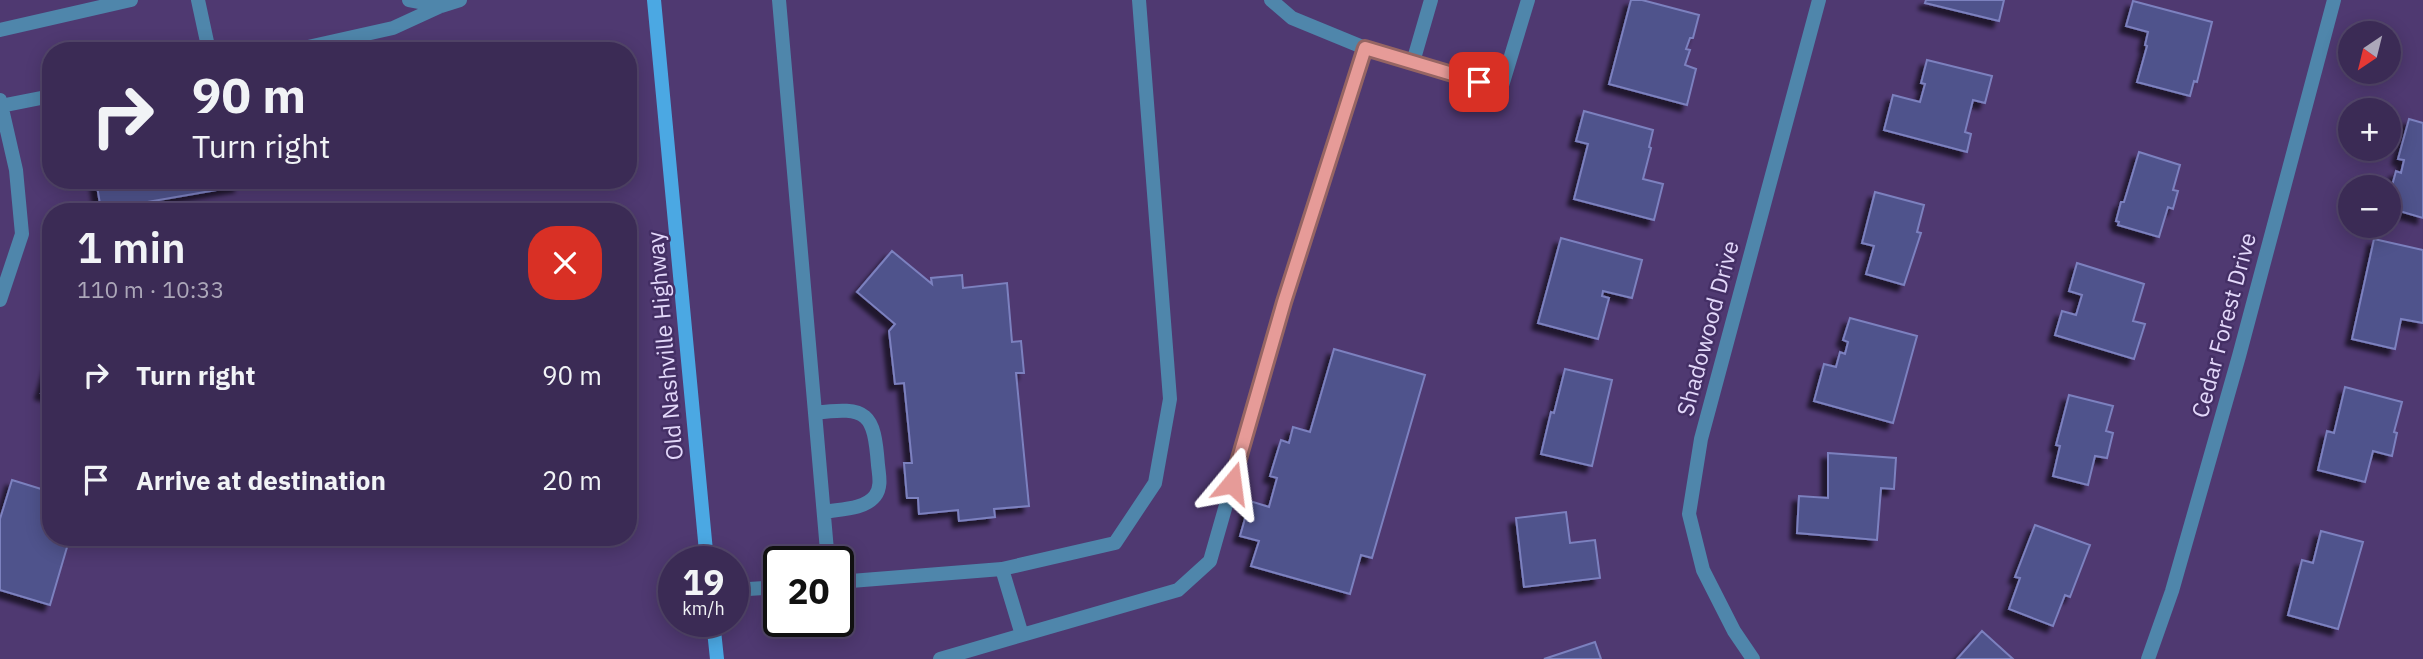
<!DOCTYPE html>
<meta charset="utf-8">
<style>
body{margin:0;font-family:"IBM Plex Sans",sans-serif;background:#42335b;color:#f1f3f6;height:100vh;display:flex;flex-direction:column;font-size:26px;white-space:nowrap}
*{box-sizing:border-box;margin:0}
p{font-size:23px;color:#aca7b9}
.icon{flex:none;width:38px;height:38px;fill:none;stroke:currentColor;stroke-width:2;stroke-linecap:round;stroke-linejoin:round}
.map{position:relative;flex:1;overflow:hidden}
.sheet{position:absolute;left:42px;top:203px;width:595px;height:343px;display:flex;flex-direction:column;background:#3b2b55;border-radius:28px;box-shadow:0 4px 18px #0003,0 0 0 2px #54476c}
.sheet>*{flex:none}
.banner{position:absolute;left:42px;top:42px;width:595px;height:147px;border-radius:28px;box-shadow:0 4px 18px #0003,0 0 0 2px #54476c;background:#3b2b55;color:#f1f3f6;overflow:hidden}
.needle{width:46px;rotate:215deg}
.tools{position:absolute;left:2338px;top:21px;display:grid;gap:14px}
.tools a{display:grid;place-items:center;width:63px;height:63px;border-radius:50%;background:#3b2b55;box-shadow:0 4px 18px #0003,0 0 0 2px #54476c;font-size:35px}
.speed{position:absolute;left:658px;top:546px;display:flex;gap:14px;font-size:35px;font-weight:700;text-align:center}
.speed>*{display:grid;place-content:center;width:91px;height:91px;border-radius:50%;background:#3b2b55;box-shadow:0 4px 18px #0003,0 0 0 2px #54476c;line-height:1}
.speed small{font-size:18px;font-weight:400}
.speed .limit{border:4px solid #111;border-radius:10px;background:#fff;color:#111}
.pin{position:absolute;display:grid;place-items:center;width:60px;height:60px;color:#fff;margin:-30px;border-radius:14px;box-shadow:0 4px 10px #0006}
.me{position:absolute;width:77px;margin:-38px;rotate:16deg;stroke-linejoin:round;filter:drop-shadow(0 0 5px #0008)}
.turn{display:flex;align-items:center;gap:24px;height:147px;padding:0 35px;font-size:32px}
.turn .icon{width:91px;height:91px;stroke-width:2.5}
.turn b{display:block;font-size:49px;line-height:60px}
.round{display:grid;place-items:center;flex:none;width:74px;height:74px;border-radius:28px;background:#42335b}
.head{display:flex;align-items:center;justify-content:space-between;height:119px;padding:0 35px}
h1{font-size:42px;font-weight:600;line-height:52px}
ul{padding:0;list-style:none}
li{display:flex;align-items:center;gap:21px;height:105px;padding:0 35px}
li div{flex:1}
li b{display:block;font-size:26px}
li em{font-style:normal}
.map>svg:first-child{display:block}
.building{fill:#4f528c;stroke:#7c81bf;stroke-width:2;filter:url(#shadow)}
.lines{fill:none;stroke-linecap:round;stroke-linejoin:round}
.lane{stroke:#4f86ab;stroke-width:14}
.street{stroke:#4f86ab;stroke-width:14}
.secondary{stroke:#4ba8e3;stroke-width:14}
.route-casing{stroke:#966563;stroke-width:18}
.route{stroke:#e69b98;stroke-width:12}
.labels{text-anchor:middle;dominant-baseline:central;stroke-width:5;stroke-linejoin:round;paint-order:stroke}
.street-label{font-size:23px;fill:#e3d8fa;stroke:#442f65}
</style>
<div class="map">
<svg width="2423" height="659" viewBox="0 0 2423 659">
<defs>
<filter id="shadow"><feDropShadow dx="-6" dy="6" stdDeviation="2" flood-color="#0009"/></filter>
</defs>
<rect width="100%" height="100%" fill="#4f3971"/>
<path class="building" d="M 1631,0 L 1642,0 L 1699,15 L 1693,38 L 1690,38 L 1686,49 L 1690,50 L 1685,65 L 1696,69 L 1687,105 L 1609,84 Z
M 1926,0 L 2004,0 L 1999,21 L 1925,3 Z
M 2133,1 L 2212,22 L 2197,82 L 2194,81 L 2190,96 L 2137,82 L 2147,46 L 2145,45 L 2148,32 L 2126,26 Z
M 1927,60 L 1992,76 L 1985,103 L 1973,100 L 1965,132 L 1971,134 L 1967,152 L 1884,130 L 1893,95 L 1920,102 L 1925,84 L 1921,83 Z
M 1584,111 L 1653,130 L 1649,147 L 1651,148 L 1643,179 L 1663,184 L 1654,220 L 1574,199 L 1588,144 L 1576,141 Z
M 2409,119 L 2423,123 L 2423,218 L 2389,208 L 2389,197 L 2396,171 L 2401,173 L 2404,160 L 2398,159 Z
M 2139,152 L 2180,165 L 2173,190 L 2178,191 L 2173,209 L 2168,207 L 2159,237 L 2118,225 L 2119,222 L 2116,221 L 2121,202 L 2124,202 Z
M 96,180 L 239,180 L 240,186 L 101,210 Z
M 1875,192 L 1924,205 L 1917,232 L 1921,233 L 1904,285 L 1866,274 L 1874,246 L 1862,243 Z
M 1561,238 L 1642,260 L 1632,298 L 1603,291 L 1602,296 L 1609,298 L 1598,339 L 1538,323 Z
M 2374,239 L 2423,250 L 2423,323 L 2401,319 L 2395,349 L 2352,339 Z
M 892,251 L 932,284 L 931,278 L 962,275 L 963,288 L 1007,283 L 1012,342 L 1021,341 L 1024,373 L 1016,373 L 1029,506 L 994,509 L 995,517 L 959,521 L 958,510 L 919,514 L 918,498 L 907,498 L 904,463 L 912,463 L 904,383 L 895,384 L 889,331 L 895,324 L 857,292 Z
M 2077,263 L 2144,284 L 2133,321 L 2145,324 L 2134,359 L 2055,335 L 2062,311 L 2076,315 L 2082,295 L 2069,291 Z
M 1850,318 L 1917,336 L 1893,423 L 1814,401 L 1824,364 L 1836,367 L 1840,352 L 1845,354 L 1848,342 L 1843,340 Z
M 1334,349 L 1425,375 L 1372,558 L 1361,555 L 1350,594 L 1251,566 L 1259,541 L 1240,536 L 1250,501 L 1269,507 L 1277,478 L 1270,476 L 1281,440 L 1289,443 L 1293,427 L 1310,432 Z
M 51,360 L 51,396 L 41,393 Z
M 1565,369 L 1612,380 L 1592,466 L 1541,454 L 1551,412 L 1554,413 Z
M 2345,387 L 2402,402 L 2394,432 L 2397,433 L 2392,456 L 2373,451 L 2365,482 L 2318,470 L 2327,431 L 2334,433 Z
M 2069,395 L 2113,406 L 2106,431 L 2113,433 L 2107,458 L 2095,456 L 2088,485 L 2053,476 L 2060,446 L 2056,445 Z
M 1828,453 L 1896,458 L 1894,489 L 1881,488 L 1877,540 L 1797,533 L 1799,496 L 1828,498 Z
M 12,480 L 51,492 L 51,537 L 70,537 L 50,605 L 0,590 L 0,519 Z
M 1566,512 L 1570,543 L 1595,540 L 1600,578 L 1524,587 L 1516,518 Z
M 2035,525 L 2090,545 L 2070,597 L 2065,595 L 2053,626 L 2009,609 L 2020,578 L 2015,577 Z
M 2321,531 L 2363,542 L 2338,629 L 2288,615 L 2302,560 L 2313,563 Z
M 1982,631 L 2013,659 L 1957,659 Z
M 1595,642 L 1601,659 L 1544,659 Z"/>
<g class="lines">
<path class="lane" d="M 779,0 L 828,562
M 1365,48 L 1501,89 L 1528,0
M 1413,62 L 1431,0
M 815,413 C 868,406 874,413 878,465 C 879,475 882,487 875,496 C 864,510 839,509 824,512
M 1002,569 L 1022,635 L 1178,590 L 1210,561 L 1284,302 L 1365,48 L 1292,18 L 1271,0
M 838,582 L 1002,569 L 1115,543 L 1155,483 L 1170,399 L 1139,0
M 733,590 L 779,587
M 940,659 L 1022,635"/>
<path class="street" d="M 198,0 L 209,51
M 409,0 L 441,6
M 0,30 L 131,0
M 290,51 L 393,28 L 441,6 L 460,0
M 0,100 L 16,170 L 22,234 L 0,300
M 1,106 L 51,96
M 1753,659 L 1734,631 L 1703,570 L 1689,514 L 1701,439 L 1819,0
M 2148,659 L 2172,591 L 2239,356 L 2334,0"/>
<path class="secondary" d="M 654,0 L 707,562
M 713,621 L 717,659"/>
</g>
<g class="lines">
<defs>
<path id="route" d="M 1232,483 L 1284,302 L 1365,48 L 1479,82"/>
</defs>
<use href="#route" class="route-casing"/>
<use href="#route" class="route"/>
</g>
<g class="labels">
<g class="street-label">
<text transform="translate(2223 325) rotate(-75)">Cedar Forest Drive</text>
<text transform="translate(1707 328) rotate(-75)">Shadowood Drive</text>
<text transform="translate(664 346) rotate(-95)">Old Nashville Highway</text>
</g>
</g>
</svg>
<div class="tools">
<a><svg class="needle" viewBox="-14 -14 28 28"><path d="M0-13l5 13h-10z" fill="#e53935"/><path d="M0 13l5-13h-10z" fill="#aca7b9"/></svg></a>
<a>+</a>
<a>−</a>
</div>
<div class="speed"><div>19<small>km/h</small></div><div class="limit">20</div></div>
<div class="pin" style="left:1479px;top:82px;background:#d93025"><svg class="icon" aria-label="arrive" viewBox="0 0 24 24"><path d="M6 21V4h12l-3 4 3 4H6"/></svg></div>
<svg class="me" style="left:1232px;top:483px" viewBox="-20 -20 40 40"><path d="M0-17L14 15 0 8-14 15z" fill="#e69b98" stroke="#fff" stroke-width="4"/></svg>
<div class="banner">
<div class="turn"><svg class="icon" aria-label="right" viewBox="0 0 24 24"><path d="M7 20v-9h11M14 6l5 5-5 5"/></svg><div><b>90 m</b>Turn right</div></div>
</div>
<section class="sheet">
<div class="head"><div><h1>1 min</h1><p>110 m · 10:33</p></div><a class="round" style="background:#d93025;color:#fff"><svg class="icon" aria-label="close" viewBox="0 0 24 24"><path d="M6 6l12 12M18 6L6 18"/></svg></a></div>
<ul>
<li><svg class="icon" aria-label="right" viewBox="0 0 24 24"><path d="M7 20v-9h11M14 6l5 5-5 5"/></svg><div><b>Turn right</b></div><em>90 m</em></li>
<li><svg class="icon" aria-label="arrive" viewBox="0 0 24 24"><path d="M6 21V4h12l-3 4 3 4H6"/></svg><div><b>Arrive at destination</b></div><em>20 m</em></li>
</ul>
</section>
</div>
